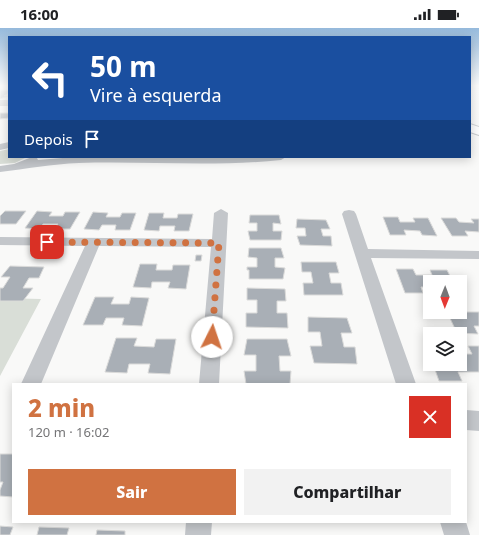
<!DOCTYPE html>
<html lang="pt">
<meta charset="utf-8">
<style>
body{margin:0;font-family:"Noto Sans",sans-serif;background:#f2f2f2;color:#202124;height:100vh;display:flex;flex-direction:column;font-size:15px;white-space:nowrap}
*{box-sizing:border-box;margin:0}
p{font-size:13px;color:#757577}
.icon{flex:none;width:22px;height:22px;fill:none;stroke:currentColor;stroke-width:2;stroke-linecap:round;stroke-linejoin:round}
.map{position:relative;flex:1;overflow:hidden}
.drawer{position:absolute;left:12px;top:355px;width:455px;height:140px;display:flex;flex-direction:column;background:#fff;border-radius:0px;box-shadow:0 2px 10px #0003}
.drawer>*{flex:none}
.guide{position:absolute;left:8px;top:8px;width:463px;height:122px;border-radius:0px;box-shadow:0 2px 10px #0003;background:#1a4fa0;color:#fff;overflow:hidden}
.needle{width:26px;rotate:181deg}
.buttons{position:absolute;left:423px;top:247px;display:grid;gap:8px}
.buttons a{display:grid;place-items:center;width:44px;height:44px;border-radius:0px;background:#fff;box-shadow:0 2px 10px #0003;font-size:20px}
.pin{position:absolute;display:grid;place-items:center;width:34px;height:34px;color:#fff;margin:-17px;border-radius:8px;box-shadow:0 2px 6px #0006}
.me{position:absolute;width:44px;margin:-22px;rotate:4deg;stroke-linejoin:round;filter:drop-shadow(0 0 3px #0008)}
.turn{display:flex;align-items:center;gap:14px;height:84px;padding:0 16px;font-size:18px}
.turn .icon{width:52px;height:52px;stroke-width:2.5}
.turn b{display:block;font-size:28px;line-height:34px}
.then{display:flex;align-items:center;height:38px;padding:0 16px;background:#0003;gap:8px;font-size:15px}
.round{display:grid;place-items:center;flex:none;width:42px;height:42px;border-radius:0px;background:#f2f2f2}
.head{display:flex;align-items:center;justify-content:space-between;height:68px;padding:0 16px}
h1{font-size:24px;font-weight:800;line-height:30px;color:#d07241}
.cta{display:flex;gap:8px;margin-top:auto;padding:8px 16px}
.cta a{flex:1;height:46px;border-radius:0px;background:#d07241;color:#fff;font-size:16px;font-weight:800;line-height:46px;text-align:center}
.cta a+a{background:#f2f2f2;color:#202124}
.status{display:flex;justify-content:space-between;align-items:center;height:28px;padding:0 20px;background:#fff;direction:ltr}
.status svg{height:11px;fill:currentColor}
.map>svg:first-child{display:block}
.green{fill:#d9ded7}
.building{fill:#a9afb6;stroke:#dbdbda}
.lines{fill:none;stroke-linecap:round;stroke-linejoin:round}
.secondary-casing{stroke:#b4b8bd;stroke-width:2}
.street{fill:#c3c6ca;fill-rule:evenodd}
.secondary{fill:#fff;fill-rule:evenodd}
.route{stroke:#d07241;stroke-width:7;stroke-dasharray:0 12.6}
</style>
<div class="status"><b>16:00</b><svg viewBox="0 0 49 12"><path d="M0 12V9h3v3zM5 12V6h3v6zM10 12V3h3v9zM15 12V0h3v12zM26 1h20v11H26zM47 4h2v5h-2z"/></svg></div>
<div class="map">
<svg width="479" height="507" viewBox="0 0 479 507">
<rect width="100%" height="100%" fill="#f9f9f8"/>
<path class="green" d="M 9,121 L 9,129 L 27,129 L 15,135 L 0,136 L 0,123 Z
M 0,270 L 41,271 L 0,348 Z"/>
<path class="building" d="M 0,62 L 9,62 L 9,65 L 4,68 L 8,68 L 0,71 Z
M 0,85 L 9,85 L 9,90 L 0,91 Z
M 5,183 L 26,183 L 16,196 L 0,196 L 0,188 Z
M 37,183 L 52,184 L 49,188 L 63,188 L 65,184 L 80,184 L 70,201 L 55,201 L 58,196 L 43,196 L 40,201 L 25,200 Z
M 93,184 L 108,185 L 106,189 L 120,189 L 122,185 L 136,185 L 130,202 L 115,202 L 116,197 L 102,197 L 99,202 L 84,201 Z
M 149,185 L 164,185 L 163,190 L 177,190 L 178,186 L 193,186 L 189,203 L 174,203 L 175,198 L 160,198 L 159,203 L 144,202 Z
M 250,187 L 279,187 L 281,196 L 273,195 L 273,203 L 282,203 L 281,212 L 250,212 L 248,203 L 257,203 L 257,195 L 249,195 Z
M 383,189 L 398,189 L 400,194 L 415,194 L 413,190 L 428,190 L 437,208 L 422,207 L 420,203 L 404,202 L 406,207 L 390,207 Z
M 441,190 L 456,190 L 459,194 L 474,195 L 471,191 L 479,191 L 479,204 L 465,203 L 468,208 L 452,208 Z
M 297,191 L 326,192 L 330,201 L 321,201 L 323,208 L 331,208 L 332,218 L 300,217 L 297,208 L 306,208 L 305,200 L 296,200 Z
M 249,220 L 281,220 L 284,230 L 275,230 L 275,239 L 285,240 L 283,251 L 249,251 L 249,242 L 247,242 L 247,239 L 257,239 L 257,230 L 248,229 Z
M 196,227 L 202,227 L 201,233 L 195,233 Z
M 301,234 L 336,234 L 339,245 L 329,245 L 331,255 L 341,255 L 343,267 L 304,267 L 303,255 L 313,255 L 311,244 L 302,244 Z
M 140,236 L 157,236 L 156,242 L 172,242 L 173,237 L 190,237 L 186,261 L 168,260 L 170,254 L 152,254 L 151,260 L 133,259 Z
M 10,238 L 44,239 L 39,250 L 29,250 L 23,260 L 33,260 L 23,273 L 0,273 L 0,260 L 3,260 L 10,249 L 1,249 Z
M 396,241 L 413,241 L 416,247 L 432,247 L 430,242 L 447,242 L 453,254 L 430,254 L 430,259 L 421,259 L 423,265 L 405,265 Z
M 247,260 L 285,261 L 286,273 L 277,273 L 277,285 L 287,285 L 288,300 L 246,299 L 246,285 L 257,285 L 257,272 L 247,272 Z
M 95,269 L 114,269 L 111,276 L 129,276 L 131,269 L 149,270 L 142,298 L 122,297 L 124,290 L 106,290 L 103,297 L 83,297 Z
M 460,276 L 463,276 L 466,284 L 479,284 L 479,298 L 474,298 L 478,306 L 457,305 L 447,284 L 460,284 Z
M 308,289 L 347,290 L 352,305 L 341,305 L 344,319 L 355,319 L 357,336 L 314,335 L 310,318 L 322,318 L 320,304 L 308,304 Z
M 116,310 L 137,310 L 134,318 L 154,319 L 156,311 L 176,311 L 170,346 L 148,345 L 150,336 L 129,336 L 127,345 L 105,344 Z
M 247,311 L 287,311 L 291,328 L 279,328 L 280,343 L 291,343 L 290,356 L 246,356 L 244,343 L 256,343 L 256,327 L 244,327 Z
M 468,318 L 479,318 L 479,344 L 458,344 L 462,353 L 439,353 L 433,336 L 460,336 L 460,326 L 472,326 Z
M 0,426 L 13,426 L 13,469 L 0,468 L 0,462 L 3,454 L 0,454 Z
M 0,498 L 13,499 L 10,507 L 0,507 Z
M 39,499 L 69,500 L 67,507 L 37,507 Z
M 97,502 L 125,503 L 125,507 L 96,507 Z"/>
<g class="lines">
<defs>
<path id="secondary" d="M 470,96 L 479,99 L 479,107 L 470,104 Z"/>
</defs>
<use href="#secondary" class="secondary-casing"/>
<path class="street" d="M 0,72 L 9,72 L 9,78 L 0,78 Z
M 9,114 L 9,120 L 0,122 L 0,116 Z
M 32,129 L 37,130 L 38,132 L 75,129 L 286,129 L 281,132 C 214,139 146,133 79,135 C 52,136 26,141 0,144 L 0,138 L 14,136 Z
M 221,181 L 228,185 L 219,356 L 199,356 L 211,219 L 99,218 L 41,356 L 21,356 L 85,218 L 0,217 L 0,209 L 212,211 L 214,185 Z
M 349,182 L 354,183 L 356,186 L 368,221 L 479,223 L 479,231 L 371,230 L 416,356 L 396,356 L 342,186 L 344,183 Z
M 466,382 L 479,383 L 479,403 L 466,402 Z
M 186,494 L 212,494 L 211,507 L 185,507 Z
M 440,494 L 466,494 L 470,507 L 444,507 Z"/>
<use href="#secondary" class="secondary"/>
</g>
<linearGradient id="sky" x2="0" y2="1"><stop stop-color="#96badc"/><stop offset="0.45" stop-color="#fcfcfc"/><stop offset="1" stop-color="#fcfcfc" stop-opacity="0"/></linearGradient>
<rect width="479" height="128" fill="url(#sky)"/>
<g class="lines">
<path class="route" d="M 47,214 L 219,215 L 212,309"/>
</g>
</svg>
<div class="buttons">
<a><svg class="needle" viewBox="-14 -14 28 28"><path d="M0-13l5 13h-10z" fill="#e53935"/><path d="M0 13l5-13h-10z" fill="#757577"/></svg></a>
<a><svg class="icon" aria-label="layers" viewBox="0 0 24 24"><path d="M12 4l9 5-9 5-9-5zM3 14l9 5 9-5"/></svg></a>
</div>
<div class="pin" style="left:47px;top:214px;background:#d93025"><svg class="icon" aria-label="arrive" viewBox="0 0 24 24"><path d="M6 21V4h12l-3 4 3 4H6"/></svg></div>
<svg class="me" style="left:212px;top:309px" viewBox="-20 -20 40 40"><circle r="19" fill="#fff"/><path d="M0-13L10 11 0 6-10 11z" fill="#d07241"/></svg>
<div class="guide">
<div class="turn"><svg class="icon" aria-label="left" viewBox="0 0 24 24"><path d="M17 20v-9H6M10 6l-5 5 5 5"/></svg><div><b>50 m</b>Vire à esquerda</div></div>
<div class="then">Depois<svg class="icon" aria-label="arrive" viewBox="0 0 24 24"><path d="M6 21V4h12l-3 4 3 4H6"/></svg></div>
</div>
<section class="drawer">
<div class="head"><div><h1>2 min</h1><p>120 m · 16:02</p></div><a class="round" style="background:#d93025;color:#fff"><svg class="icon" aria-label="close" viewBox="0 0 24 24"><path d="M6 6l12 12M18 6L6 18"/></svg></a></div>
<div class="cta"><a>Sair</a><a>Compartilhar</a></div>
</section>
</div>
